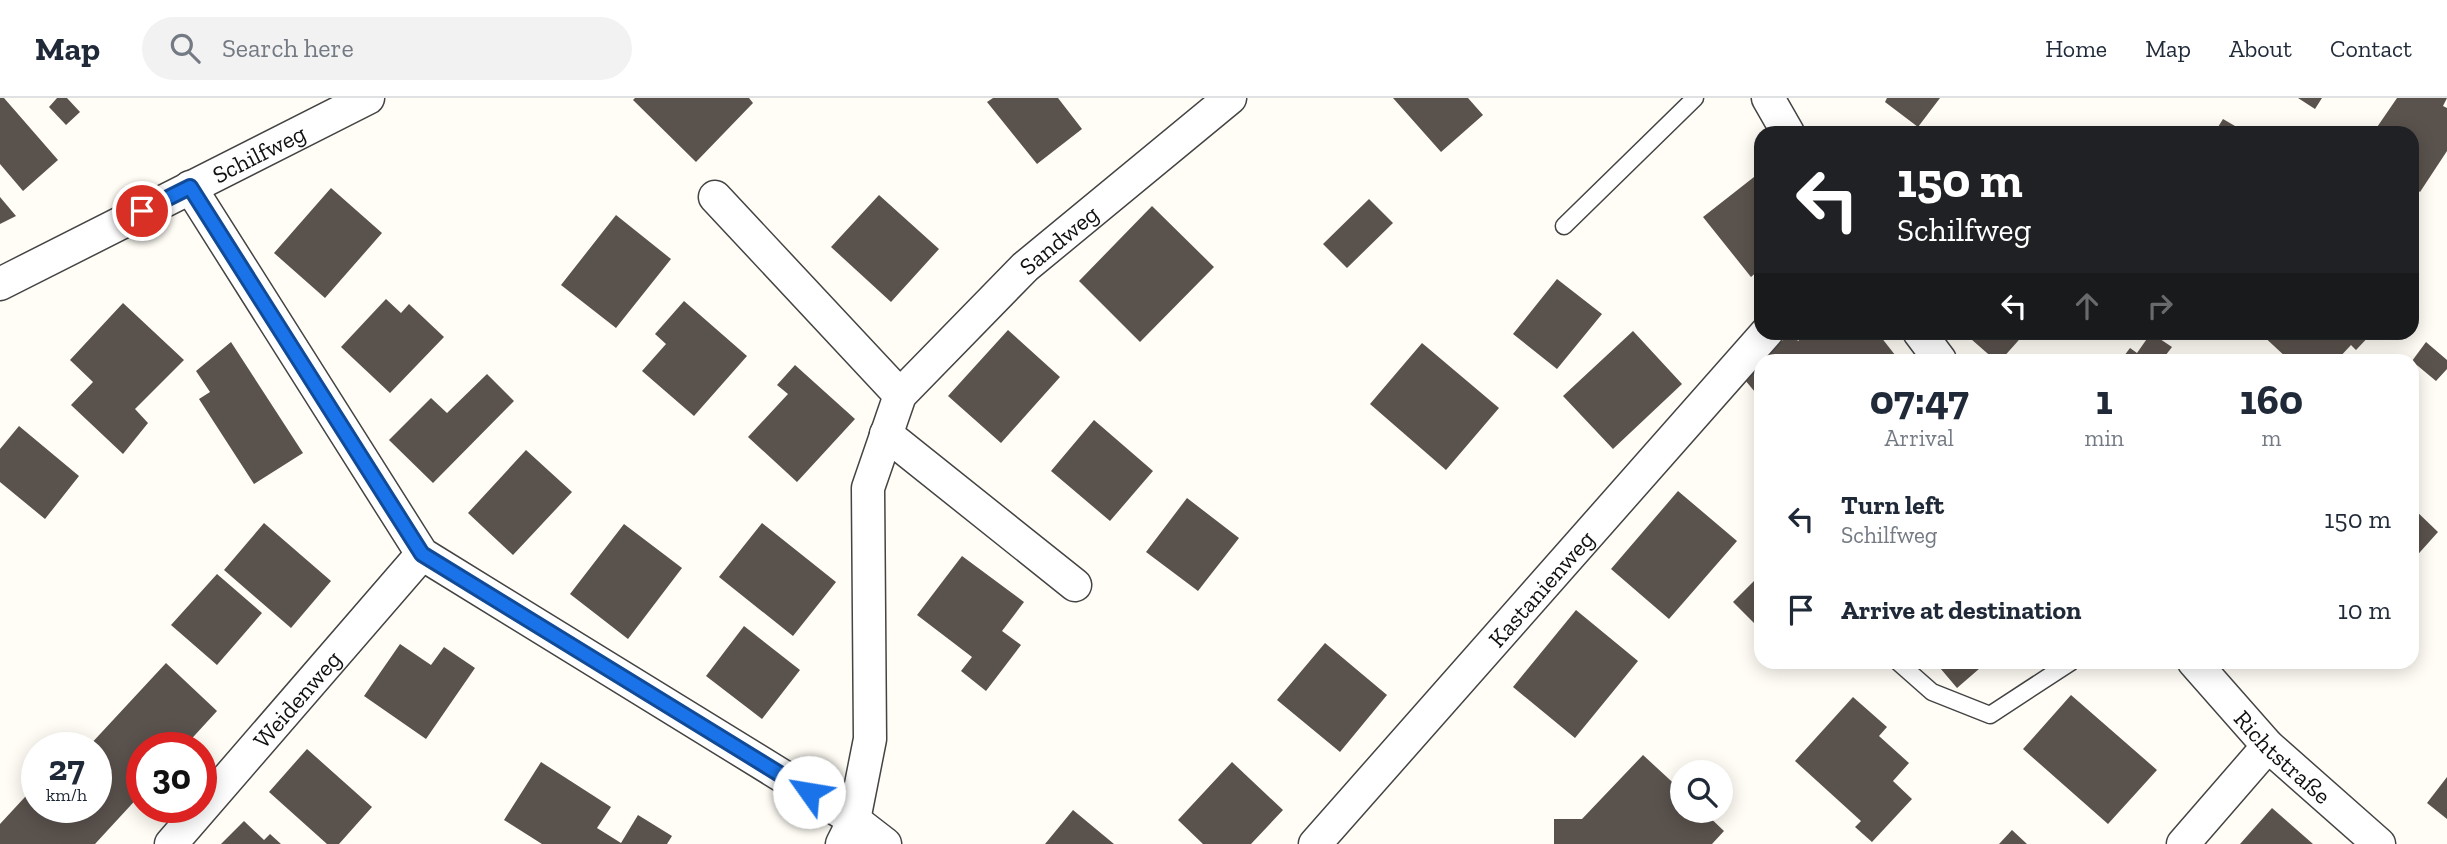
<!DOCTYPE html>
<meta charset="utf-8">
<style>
body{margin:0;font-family:"Zilla Slab",serif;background:#f2f2f3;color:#1f2937;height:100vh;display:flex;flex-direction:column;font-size:26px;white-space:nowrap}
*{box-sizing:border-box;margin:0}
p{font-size:23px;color:#747a83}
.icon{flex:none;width:38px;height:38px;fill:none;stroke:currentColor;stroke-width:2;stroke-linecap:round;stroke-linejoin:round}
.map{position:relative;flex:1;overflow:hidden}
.sheet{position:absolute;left:1754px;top:256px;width:665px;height:315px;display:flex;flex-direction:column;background:#fff;border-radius:21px;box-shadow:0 4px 18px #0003}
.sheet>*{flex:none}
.hud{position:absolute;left:1754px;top:28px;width:665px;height:214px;border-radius:21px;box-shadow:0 4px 18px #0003;background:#202124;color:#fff;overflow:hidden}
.fabs{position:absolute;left:1670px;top:662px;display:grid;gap:14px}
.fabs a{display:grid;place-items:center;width:63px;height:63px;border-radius:50%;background:#fff;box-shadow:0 4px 18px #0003;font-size:35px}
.speed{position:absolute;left:21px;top:634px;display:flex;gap:14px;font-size:35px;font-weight:700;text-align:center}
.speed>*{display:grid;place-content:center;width:91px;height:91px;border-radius:50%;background:#fff;box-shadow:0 4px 18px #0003;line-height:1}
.speed small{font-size:18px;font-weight:400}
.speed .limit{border:10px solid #d22;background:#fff;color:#111}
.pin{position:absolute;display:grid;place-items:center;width:60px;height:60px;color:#fff;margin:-30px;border:4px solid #fff;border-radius:50%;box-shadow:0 2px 7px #0007}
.me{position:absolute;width:77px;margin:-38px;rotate:302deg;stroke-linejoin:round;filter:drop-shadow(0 0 5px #0008)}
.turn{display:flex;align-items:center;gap:24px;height:147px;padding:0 28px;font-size:32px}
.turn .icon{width:91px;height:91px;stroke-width:2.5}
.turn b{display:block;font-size:49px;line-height:60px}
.lanes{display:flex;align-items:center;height:66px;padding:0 28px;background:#0003;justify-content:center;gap:35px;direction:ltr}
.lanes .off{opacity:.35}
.eta{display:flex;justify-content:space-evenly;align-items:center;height:119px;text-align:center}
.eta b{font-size:42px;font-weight:700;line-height:49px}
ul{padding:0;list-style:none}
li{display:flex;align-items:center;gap:21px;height:91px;padding:0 28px}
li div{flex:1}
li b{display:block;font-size:26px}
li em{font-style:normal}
header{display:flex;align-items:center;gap:42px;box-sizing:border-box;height:98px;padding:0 35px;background:#fff;border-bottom:2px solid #e0e1e3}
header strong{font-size:33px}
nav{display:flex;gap:38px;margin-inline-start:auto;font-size:24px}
.search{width:490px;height:63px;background:#f2f2f3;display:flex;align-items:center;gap:18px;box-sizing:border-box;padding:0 24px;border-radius:38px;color:#747a83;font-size:26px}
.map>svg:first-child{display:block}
.building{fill:#5a524d}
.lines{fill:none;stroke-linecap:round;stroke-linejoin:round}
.lane-casing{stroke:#444;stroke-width:19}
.street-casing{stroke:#444;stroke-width:35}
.lane{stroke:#fff;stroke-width:16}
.street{stroke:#fff;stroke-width:32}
.route-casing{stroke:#114b97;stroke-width:18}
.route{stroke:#1a73e8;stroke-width:12}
.labels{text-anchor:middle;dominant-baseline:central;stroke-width:7;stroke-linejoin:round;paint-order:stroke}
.street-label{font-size:24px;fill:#111;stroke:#fff}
</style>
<header>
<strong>Map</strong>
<div class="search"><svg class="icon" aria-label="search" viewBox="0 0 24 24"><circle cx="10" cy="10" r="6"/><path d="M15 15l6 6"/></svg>Search here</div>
<nav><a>Home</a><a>Map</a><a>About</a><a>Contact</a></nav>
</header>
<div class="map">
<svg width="2447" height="746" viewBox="0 0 2447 746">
<rect width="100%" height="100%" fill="#fffdf5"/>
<path class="building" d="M 0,0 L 4,0 L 58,62 L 23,93 L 0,66 Z
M 57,0 L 67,0 L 80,14 L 66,27 L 49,9 Z
M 635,0 L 749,0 L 753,5 L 696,64 L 633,2 Z
M 993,0 L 1058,0 L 1082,31 L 1037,66 L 987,4 Z
M 1393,0 L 1468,0 L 1483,17 L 1441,54 Z
M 1887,0 L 1940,0 L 1918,29 L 1885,4 Z
M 2298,0 L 2322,0 L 2315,11 Z
M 2397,0 L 2447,0 L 2443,8 L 2447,10 L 2447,53 L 2420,94 L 2412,88 L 2412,35 L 2373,35 Z
M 2223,21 L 2247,35 L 2201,35 L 2205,28 L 2215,34 Z
M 1754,79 L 1760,87 L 1760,171 L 1751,179 L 1703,119 Z
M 331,90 L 382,135 L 325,200 L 274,155 Z
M 879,97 L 939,151 L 891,204 L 831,149 Z
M 0,99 L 16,118 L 0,126 Z
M 1369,101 L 1393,125 L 1347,170 L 1323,146 Z
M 1152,108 L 1214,169 L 1140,244 L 1079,183 Z
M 616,117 L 671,161 L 616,230 L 561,187 Z
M 1557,181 L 1602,216 L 1557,271 L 1513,236 Z
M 386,201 L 401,215 L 409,206 L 444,239 L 390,295 L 341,249 Z
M 684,203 L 747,258 L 694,318 L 642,273 L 666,246 L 655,236 Z
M 123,205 L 184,262 L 135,311 L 148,325 L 123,356 L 71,307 L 93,284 L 70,262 Z
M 1008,232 L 1060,279 L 1001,345 L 948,298 Z
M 1633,233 L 1682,286 L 1613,351 L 1563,298 Z
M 1809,234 L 1877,234 L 1899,262 L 1760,262 L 1760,300 L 1740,276 L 1792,235 L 1798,243 Z
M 1976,234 L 2026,234 L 2001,262 L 1995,262 L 1971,241 Z
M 2259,234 L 2373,234 L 2356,252 L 2351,247 L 2337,262 L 2289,262 Z
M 2151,235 L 2172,249 L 2162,262 L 2121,262 L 2130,250 L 2137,255 Z
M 231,244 L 303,355 L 254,386 L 199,301 L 210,294 L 196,273 Z
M 2426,244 L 2447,262 L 2447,271 L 2436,283 L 2412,263 Z
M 1422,245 L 1499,310 L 1446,372 L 1370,306 Z
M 795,267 L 855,321 L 797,384 L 748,339 L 788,296 L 777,287 Z
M 487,276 L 514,303 L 433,385 L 389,342 L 431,300 L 447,315 Z
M 1094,322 L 1153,373 L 1110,423 L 1051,373 Z
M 19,328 L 79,378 L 45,421 L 0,384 L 0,351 Z
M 526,352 L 572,394 L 513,457 L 468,415 Z
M 1678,393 L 1737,443 L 1669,521 L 1611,471 Z
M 1187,400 L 1239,440 L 1198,493 L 1146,454 Z
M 2412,409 L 2438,434 L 2412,463 Z
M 264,425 L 331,483 L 291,530 L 224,472 Z
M 762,425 L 836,484 L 793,538 L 719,479 Z
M 624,426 L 682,470 L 628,541 L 570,496 Z
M 962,458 L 1024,504 L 1002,533 L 1021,547 L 986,593 L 961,573 L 972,559 L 917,517 Z
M 217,476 L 262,515 L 217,567 L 171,527 Z
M 1760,477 L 1760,531 L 1733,504 Z
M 1576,512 L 1638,563 L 1575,640 L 1513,589 Z
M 744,528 L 800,572 L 762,621 L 706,578 Z
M 1325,545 L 1387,597 L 1340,654 L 1277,602 Z
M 400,546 L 431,567 L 444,549 L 475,570 L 426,641 L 364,598 Z
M 1935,564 L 1987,564 L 1957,590 Z
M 166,565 L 217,613 L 184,649 L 142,649 L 142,695 L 95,746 L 0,746 L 0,726 L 37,686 L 37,709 L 96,709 L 96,649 L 88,649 Z
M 2071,597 L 2157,672 L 2108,726 L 2023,651 Z
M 1853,599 L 1887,629 L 1879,638 L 1909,665 L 1893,683 L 1912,701 L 1872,744 L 1855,729 L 1861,723 L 1795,663 Z
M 307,651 L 372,709 L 339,746 L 327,746 L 269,694 Z
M 1643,657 L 1682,693 L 1682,712 L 1702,712 L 1724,733 L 1712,746 L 1554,746 L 1554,721 L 1582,721 Z
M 541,664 L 611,709 L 597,730 L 621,745 L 638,717 L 672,738 L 667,746 L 542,746 L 504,722 Z
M 1232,664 L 1283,712 L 1251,746 L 1203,746 L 1178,722 Z
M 2447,679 L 2447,721 L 2427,705 Z
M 2272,710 L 2313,746 L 2240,746 Z
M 1073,712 L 1114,746 L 1045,746 Z
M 244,723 L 264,742 L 270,736 L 281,746 L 221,746 Z
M 2012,732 L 2027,746 L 1999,746 Z"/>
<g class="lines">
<defs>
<path id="lane" d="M 1564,128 L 1695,0
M 1898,564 L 1932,594 L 1990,617 L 2071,564"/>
<g id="street">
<path d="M 1768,0 L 1788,35"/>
<path d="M 190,89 L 422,456 L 854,722 L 885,746"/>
<path d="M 715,99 L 900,297"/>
<path id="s1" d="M 0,186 L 368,0"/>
<path d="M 1919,234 L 1940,262"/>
<path d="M 886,336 L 1075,487"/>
<path id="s2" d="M 2194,564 L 2268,648 L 2379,746"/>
<path id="s3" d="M 171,746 L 422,456"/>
<path id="s4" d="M 842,746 L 854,722 L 870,641 L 868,390 L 900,297 L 1025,169 L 1230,0"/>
<path id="s5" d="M 1315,746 L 1767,234"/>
<path d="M 2183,746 L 2268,648"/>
</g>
</defs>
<use href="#lane" class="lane-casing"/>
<use href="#street" class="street-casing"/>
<use href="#lane" class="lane"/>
<use href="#street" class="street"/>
</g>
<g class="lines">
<defs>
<path id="route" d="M 142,113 L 190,89 L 422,456 L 809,694"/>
</defs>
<use href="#route" class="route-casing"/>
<use href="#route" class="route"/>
</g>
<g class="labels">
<g class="street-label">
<text stroke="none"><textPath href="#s1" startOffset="290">Schilfweg</textPath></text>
<text stroke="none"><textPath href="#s4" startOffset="681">Sandweg</textPath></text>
<text stroke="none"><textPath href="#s5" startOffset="341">Kastanienweg</textPath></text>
<text stroke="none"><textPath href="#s3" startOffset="192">Weidenweg</textPath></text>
<text stroke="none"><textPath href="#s2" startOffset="130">Richtstraße</textPath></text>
</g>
</g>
</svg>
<div class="fabs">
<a><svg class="icon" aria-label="search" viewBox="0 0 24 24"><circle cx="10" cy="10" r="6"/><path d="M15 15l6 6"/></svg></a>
</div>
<div class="speed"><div>27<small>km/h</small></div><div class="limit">30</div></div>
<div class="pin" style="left:142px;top:113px;background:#d93025"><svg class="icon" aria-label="arrive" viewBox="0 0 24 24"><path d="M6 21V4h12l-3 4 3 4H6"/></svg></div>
<svg class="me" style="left:809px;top:694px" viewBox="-20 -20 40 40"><circle r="19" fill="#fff"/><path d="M0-13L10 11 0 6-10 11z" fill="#1a73e8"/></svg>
<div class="hud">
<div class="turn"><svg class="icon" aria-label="left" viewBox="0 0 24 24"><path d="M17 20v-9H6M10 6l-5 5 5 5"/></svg><div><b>150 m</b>Schilfweg</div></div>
<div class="lanes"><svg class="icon" aria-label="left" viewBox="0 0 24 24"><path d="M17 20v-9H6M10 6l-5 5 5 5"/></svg><svg class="icon off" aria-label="ahead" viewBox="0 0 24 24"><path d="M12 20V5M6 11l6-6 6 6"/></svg><svg class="icon off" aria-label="right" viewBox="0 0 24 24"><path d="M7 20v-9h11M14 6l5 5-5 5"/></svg></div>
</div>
<section class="sheet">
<div class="eta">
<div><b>07:47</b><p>Arrival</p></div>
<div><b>1</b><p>min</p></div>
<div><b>160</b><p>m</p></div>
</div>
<ul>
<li><svg class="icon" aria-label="left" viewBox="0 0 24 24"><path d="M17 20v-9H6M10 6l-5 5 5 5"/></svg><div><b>Turn left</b><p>Schilfweg</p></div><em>150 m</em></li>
<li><svg class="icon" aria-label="arrive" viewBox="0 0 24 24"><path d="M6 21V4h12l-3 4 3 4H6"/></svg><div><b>Arrive at destination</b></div><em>10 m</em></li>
</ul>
</section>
</div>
